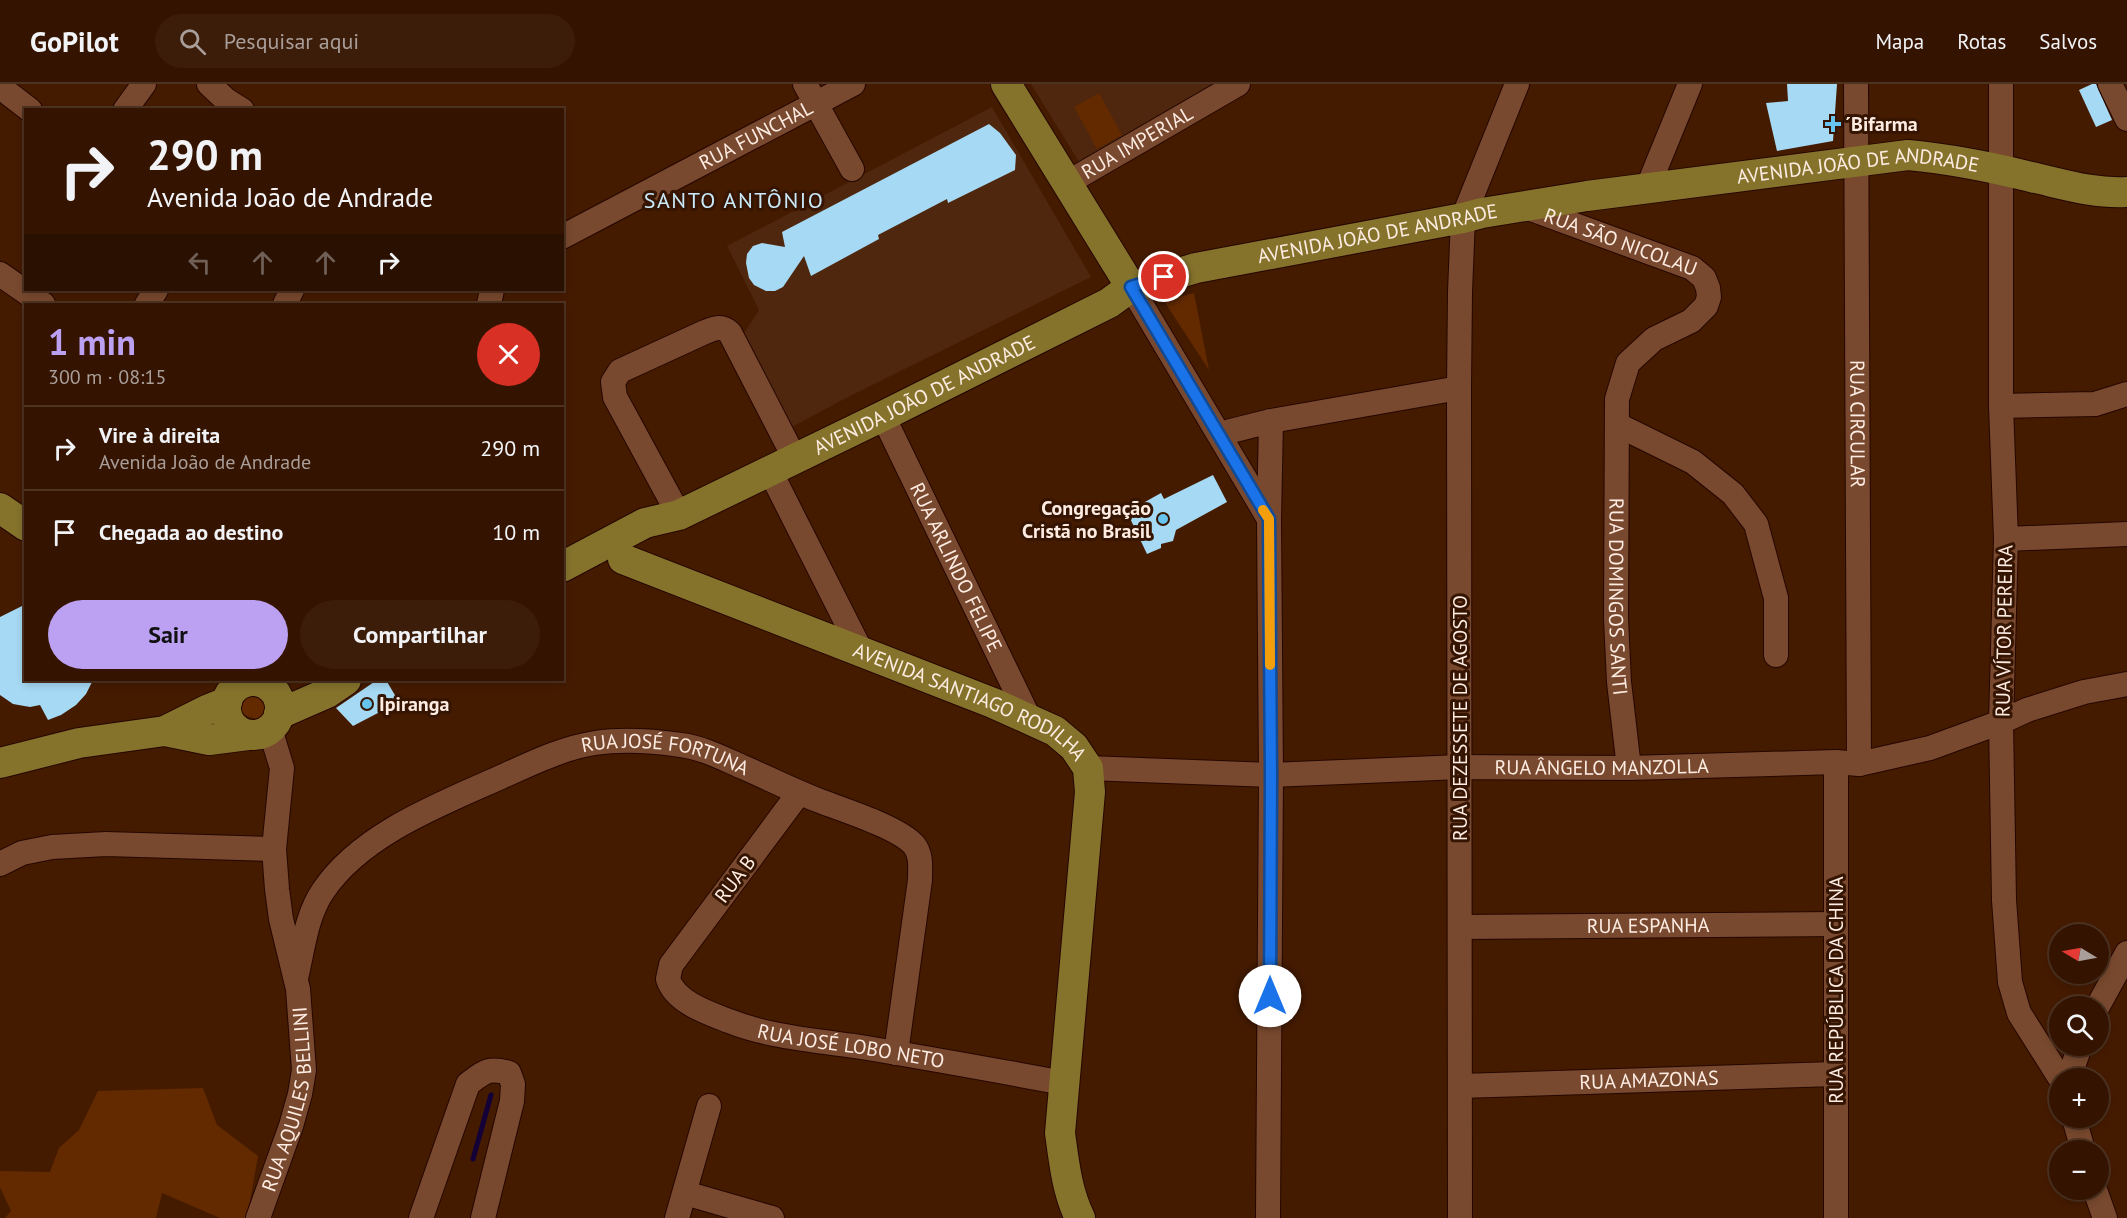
<!DOCTYPE html>
<html lang="pt">
<meta charset="utf-8">
<style>
body{margin:0;font-family:"PT Sans",sans-serif;background:#3c1d0a;color:#f1f3f6;height:100vh;display:flex;flex-direction:column;font-size:22px;white-space:nowrap}
*{box-sizing:border-box;margin:0}
p{font-size:20px;color:#a99e99}
.icon{flex:none;width:33px;height:33px;fill:none;stroke:currentColor;stroke-width:2;stroke-linecap:round;stroke-linejoin:round}
.map{position:relative;flex:1;overflow:hidden}
.side{position:absolute;left:24px;top:219px;width:540px;height:378px;display:flex;flex-direction:column;background:#341400;border-radius:0px;box-shadow:0 3px 9px #0003,0 0 0 2px #4e3322}
.side>*{flex:none}
.guide{position:absolute;left:24px;top:24px;width:540px;height:183px;border-radius:0px;box-shadow:0 3px 9px #0003,0 0 0 2px #4e3322;background:#341400;color:#f1f3f6;overflow:hidden}
.needle{width:39px;rotate:280deg}
.fabs{position:absolute;left:2049px;top:840px;display:grid;gap:12px}
.fabs a{display:grid;place-items:center;width:60px;height:60px;border-radius:50%;background:#341400;box-shadow:0 3px 9px #0003,0 0 0 2px #4e3322;font-size:30px}
.pin{position:absolute;display:grid;place-items:center;width:51px;height:51px;color:#fff;margin:-26px;border:3px solid #fff;border-radius:50%;box-shadow:0 2px 6px #0007}
.me{position:absolute;width:66px;margin:-33px;rotate:0deg;stroke-linejoin:round;filter:drop-shadow(0 0 4px #0008)}
.turn{display:flex;align-items:center;gap:21px;height:126px;padding:0 24px;font-size:27px}
.turn .icon{width:78px;height:78px;stroke-width:2.5}
.turn b{display:block;font-size:42px;line-height:51px}
.lanes{display:flex;align-items:center;height:57px;padding:0 24px;background:#0003;justify-content:center;gap:30px;direction:ltr}
.lanes .off{opacity:.35}
.round{display:grid;place-items:center;flex:none;width:63px;height:63px;border-radius:32px;background:#3c1d0a}
.overview{display:flex;align-items:center;justify-content:space-between;height:102px;padding:0 24px}
h1{font-size:36px;font-weight:800;line-height:45px;color:#bca0f2}
.cta{display:flex;gap:12px;margin-top:auto;padding:12px 24px}
.cta a{flex:1;height:69px;border-radius:36px;background:#bca0f2;color:#111;font-size:24px;font-weight:800;line-height:69px;text-align:center}
.cta a+a{background:#3c1d0a;color:#f1f3f6}
ul{padding:0;list-style:none}
li{display:flex;align-items:center;gap:18px;height:84px;padding:0 24px;border-top:2px solid #4e3322}
li div{flex:1}
li b{display:block;font-size:22px}
li em{font-style:normal}
header{display:flex;align-items:center;gap:36px;box-sizing:border-box;height:84px;padding:0 30px;background:#341400;border-bottom:2px solid #4e3322}
header strong{font-size:28px}
nav{display:flex;gap:33px;margin-inline-start:auto;font-size:21px}
.search{width:420px;height:54px;background:#3c1d0a;display:flex;align-items:center;gap:15px;box-sizing:border-box;padding:0 21px;border-radius:33px;color:#a99e99;font-size:22px}
.map>svg:first-child{display:block}
.built{fill:#4e270e}
.green{fill:#632a00}
.lines{fill:none;stroke-linecap:round;stroke-linejoin:round}
.stream{stroke:#140137;stroke-width:5}
.building{fill:#a6d9f3}
.minor-casing{stroke:#250600;stroke-width:26}
.major-casing{stroke:#250600;stroke-width:32}
.minor{stroke:#78492e;stroke-width:24}
.major{stroke:#85732c;stroke-width:30}
.route-casing{stroke:#114b97;stroke-width:15}
.route{stroke:#1a73e8;stroke-width:10}
.slow{stroke:#f59e0b;stroke-width:10}
.poi-dot{fill:#66c4ef;stroke:#351501;stroke-width:2}
.labels{text-anchor:middle;dominant-baseline:central;stroke-width:6;stroke-linejoin:round;paint-order:stroke}
.poi-label{font-size:20px;font-weight:bold;fill:#feece3;stroke:#351501;text-anchor:start}
.street-label{font-size:20px;fill:#feece3;stroke:#351501}
.quarter-label{font-size:22px;letter-spacing:1.5px;fill:#caeafa;stroke:#351501}
</style>
<header>
<strong>GoPilot</strong>
<div class="search"><svg class="icon" aria-label="search" viewBox="0 0 24 24"><circle cx="10" cy="10" r="6"/><path d="M15 15l6 6"/></svg>Pesquisar aqui</div>
<nav><a>Mapa</a><a>Rotas</a><a>Salvos</a></nav>
</header>
<div class="map">
<svg width="2127" height="1134" viewBox="0 0 2127 1134">
<rect width="100%" height="100%" fill="#451b00"/>
<path class="built" d="M 1031,0 L 1219,0 L 1081,81 Z
M 992,23 L 1091,193 L 846,314 L 790,344 L 742,252 L 759,226 L 727,162 Z"/>
<path class="green" d="M 1099,9 L 1122,51 L 1097,65 L 1074,23 Z
M 1194,209 L 1209,286 L 1164,217 Z
M 246,612 L 256,613 L 271,620 L 274,632 C 258,637 249,635 236,625 L 239,614 Z
M 203,1004 L 217,1041 L 258,1072 L 247,1134 L 220,1134 L 162,1109 L 156,1134 L 5,1134 L 11,1127 L 0,1103 L 0,1087 L 50,1088 L 59,1064 L 79,1046 L 98,1007 Z"/>
<g class="lines">
<path class="stream" d="M 473,1075 L 491,1011"/>
</g>
<path class="building" d="M 1787,0 L 1837,0 L 1833,57 L 1777,67 L 1766,19 L 1788,17 Z
M 2092,0 L 2096,0 L 2112,36 L 2096,43 L 2079,6 Z
M 989,40 L 1000,49 L 1016,71 L 1015,86 L 948,119 L 947,115 L 878,151 L 879,155 L 811,192 L 804,172 L 783,203 L 775,207 L 766,207 L 754,201 L 749,194 L 746,179 L 747,170 L 753,162 L 762,159 L 785,163 L 782,148 Z
M 1213,391 L 1227,418 L 1176,446 L 1173,457 L 1161,460 L 1161,464 L 1147,470 L 1127,428 L 1161,409 L 1164,415 Z
M 26,520 L 26,596 L 93,596 L 86,610 L 76,621 L 61,631 L 48,636 L 40,621 L 30,623 L 13,620 L 0,611 L 0,533 Z
M 377,596 L 386,596 L 399,618 L 353,642 L 336,624 Z"/>
<g class="lines">
<defs>
<g id="minor">
<path d="M 209,0 L 226,16 L 242,26"/>
<path d="M 805,0 L 852,85"/>
<path id="s1" d="M 1856,0 L 1859,680"/>
<path d="M 2001,0 L 2001,322 L 2006,455 L 2001,638 L 2004,816 L 2010,898 L 2019,929 L 2060,994"/>
<path d="M 2110,0 L 2127,35"/>
<path d="M 0,3 L 30,26"/>
<path d="M 125,26 L 144,0"/>
<path id="s2" d="M 1067,99 L 1238,0"/>
<path d="M 1647,105 L 1690,0"/>
<path id="s3" d="M 1523,122 L 1692,184 L 1704,194 L 1708,204 L 1709,213 L 1706,222 L 1691,237 L 1654,255 L 1628,279 L 1617,315 L 1616,535 L 1619,598 L 1629,684"/>
<path id="s4" d="M 562,153 L 853,0"/>
<path d="M 0,190 L 43,220"/>
<path d="M 1131,203 L 1269,435 L 1271,691 L 1268,1134"/>
<path d="M 147,220 L 156,206"/>
<path d="M 285,220 L 292,206"/>
<path d="M 489,220 L 492,206"/>
<path d="M 2001,322 L 2095,320 L 2127,310"/>
<path id="s5" d="M 883,332 L 1029,634"/>
<path d="M 1618,341 L 1693,378 L 1733,410 L 1756,440 L 1776,514 L 1776,571"/>
<path d="M 1219,350 L 1271,337 L 1459,304"/>
<path d="M 770,387 L 862,569"/>
<path d="M 679,431 L 615,313 L 613,298 L 620,287 L 705,248 C 715,244 722,241 730,249 L 795,375"/>
<path d="M 1269,435 L 1271,337"/>
<path d="M 2006,455 L 2127,450"/>
<path id="s6" d="M 1088,684 L 1271,691 L 1460,683 L 1629,684 L 1836,678 L 1859,680 L 1930,664 L 2001,638 L 2027,626 L 2084,608 L 2127,600"/>
<path id="s7" d="M 799,709 L 671,881 L 668,895 C 675,918 708,929 729,937 C 772,954 822,957 867,964 C 933,975 999,987 1064,999"/>
<path d="M 0,780 L 22,769 L 52,763 L 106,760 L 274,765"/>
<path id="s8" d="M 1460,843 L 1836,840"/>
<path id="s9" d="M 296,894 C 303,865 306,832 323,807 C 361,750 441,720 501,693 C 530,680 562,664 595,659 C 622,655 653,657 681,661 C 704,664 724,675 745,684 C 770,695 794,707 820,717 C 843,726 898,743 914,761 C 922,771 920,784 920,796 L 896,969"/>
<path d="M 2098,922 L 2127,869"/>
<path d="M 2069,994 L 2080,962"/>
<path id="s10" d="M 1460,1002 L 1836,990"/>
<path d="M 2074,1034 L 2083,1066"/>
<path d="M 2095,1106 L 2105,1134"/>
<path d="M 685,1109 L 772,1134"/>
<path id="s11" d="M 258,1134 L 291,1042 L 300,1010 L 304,986 L 298,905 L 281,835 L 277,805 L 274,765 L 282,684 L 270,645"/>
<path d="M 421,1134 L 468,1000 C 484,988 488,983 509,989 L 513,1000 L 512,1017 L 483,1134"/>
<path d="M 677,1134 L 709,1022"/>
<path d="M 1460,1134 L 1459,304 L 1460,208 L 1463,134 L 1517,0"/>
<path d="M 1836,1134 L 1836,678"/>
</g>
<g id="major">
<path d="M 1006,0 L 1131,203"/>
<path d="M 0,424 L 26,442"/>
<path id="s12" d="M 623,475 L 993,619 L 1055,647 L 1074,663 L 1088,684 L 1090,708 L 1060,1049 C 1064,1078 1067,1108 1080,1134"/>
<path id="s13" d="M 562,483 L 645,439 L 679,431 L 883,332 L 1109,219 L 1131,203 L 1196,184 L 1463,134 L 1482,129 L 1587,112 L 1908,71 C 1950,75 1991,83 2031,93 C 2063,100 2094,110 2127,108"/>
<circle cx="253" cy="624" r="27"/>
<path d="M 279,630 L 327,609 L 346,596"/>
<path d="M 165,647 L 209,656 L 248,651"/>
<path d="M 0,679 L 79,659 L 165,647 L 207,626 L 227,618"/>
</g>
</defs>
<use href="#minor" class="minor-casing"/>
<use href="#major" class="major-casing"/>
<use href="#minor" class="minor"/>
<use href="#major" class="major"/>
</g>
<g class="lines">
<defs>
<path id="route" d="M 1164,193 L 1131,203 L 1269,435 L 1271,691 L 1270,912"/>
</defs>
<use href="#route" class="route-casing"/>
<use href="#route" class="route"/>
<path class="slow" d="M 1263,426 L 1269,435 L 1270,581"/>
</g>
<g class="poi-dot">
<path d="M1830 31h6v6h6v6h-6v6h-6v-6h-6v-6h6z"/>
<circle cx="1163" cy="435" r="6"/>
<circle cx="367" cy="620" r="6"/>
</g>
<g class="labels">
<g class="poi-label">
<text x="1845" y="40">´Bifarma</text>
<text x="1151" y="424" text-anchor="end">Congregação<tspan x="1151" dy="23">Cristã no Brasil</tspan></text>
<text x="379" y="620">Ipiranga</text>
</g>
<g class="street-label">
<text stroke="none"><textPath href="#s4" startOffset="219">RUA FUNCHAL</textPath></text>
<text stroke="none"><textPath href="#s2" startOffset="81">RUA IMPERIAL</textPath></text>
<text stroke="none"><textPath href="#s13" startOffset="1374">AVENIDA JOÃO DE ANDRADE</textPath></text>
<text stroke="none"><textPath href="#s13" startOffset="888">AVENIDA JOÃO DE ANDRADE</textPath></text>
<text stroke="none"><textPath href="#s3" startOffset="104">RUA SÃO NICOLAU</textPath></text>
<text stroke="none"><textPath href="#s13" startOffset="402">AVENIDA JOÃO DE ANDRADE</textPath></text>
<text stroke="none"><textPath href="#s1" startOffset="340">RUA CIRCULAR</textPath></text>
<text stroke="none"><textPath href="#s5" startOffset="168">RUA ARLINDO FELIPE</textPath></text>
<text stroke="none"><textPath href="#s3" startOffset="558">RUA DOMINGOS SANTI</textPath></text>
<text transform="translate(2004 547) rotate(-89)">RUA VÍTOR PEREIRA</text>
<text stroke="none"><textPath href="#s12" startOffset="376">AVENIDA SANTIAGO RODILHA</textPath></text>
<text transform="translate(1460 634) rotate(-90)">RUA DEZESSETE DE AGOSTO</text>
<text stroke="none"><textPath href="#s9" startOffset="478">RUA JOSÉ FORTUNA</textPath></text>
<text stroke="none"><textPath href="#s6" startOffset="514">RUA ÂNGELO MANZOLLA</textPath></text>
<text transform="translate(735 795) rotate(-53)">RUA B</text>
<text stroke="none"><textPath href="#s8" startOffset="188">RUA ESPANHA</textPath></text>
<text transform="translate(1836 906) rotate(-90)">RUA REPÚBLICA DA CHINA</text>
<text stroke="none"><textPath href="#s7" startOffset="430">RUA JOSÉ LOBO NETO</textPath></text>
<text stroke="none"><textPath href="#s10" startOffset="189">RUA AMAZONAS</textPath></text>
<text stroke="none"><textPath href="#s11" startOffset="124">RUA AQUILES BELLINI</textPath></text>
</g>
<g class="quarter-label">
<text x="734" y="116">SANTO ANTÔNIO</text>
</g>
</g>
</svg>
<div class="fabs">
<a><svg class="needle" viewBox="-14 -14 28 28"><path d="M0-13l5 13h-10z" fill="#e53935"/><path d="M0 13l5-13h-10z" fill="#a99e99"/></svg></a>
<a><svg class="icon" aria-label="search" viewBox="0 0 24 24"><circle cx="10" cy="10" r="6"/><path d="M15 15l6 6"/></svg></a>
<a>+</a>
<a>−</a>
</div>
<div class="pin" style="left:1164px;top:193px;background:#d93025"><svg class="icon" aria-label="arrive" viewBox="0 0 24 24"><path d="M6 21V4h12l-3 4 3 4H6"/></svg></div>
<svg class="me" style="left:1270px;top:912px" viewBox="-20 -20 40 40"><circle r="19" fill="#fff"/><path d="M0-13L10 11 0 6-10 11z" fill="#1a73e8"/></svg>
<div class="guide">
<div class="turn"><svg class="icon" aria-label="right" viewBox="0 0 24 24"><path d="M7 20v-9h11M14 6l5 5-5 5"/></svg><div><b>290 m</b>Avenida João de Andrade</div></div>
<div class="lanes"><svg class="icon off" aria-label="left" viewBox="0 0 24 24"><path d="M17 20v-9H6M10 6l-5 5 5 5"/></svg><svg class="icon off" aria-label="ahead" viewBox="0 0 24 24"><path d="M12 20V5M6 11l6-6 6 6"/></svg><svg class="icon off" aria-label="ahead" viewBox="0 0 24 24"><path d="M12 20V5M6 11l6-6 6 6"/></svg><svg class="icon" aria-label="right" viewBox="0 0 24 24"><path d="M7 20v-9h11M14 6l5 5-5 5"/></svg></div>
</div>
<section class="side">
<div class="overview"><div><h1>1 min</h1><p>300 m · 08:15</p></div><a class="round" style="background:#d93025;color:#fff"><svg class="icon" aria-label="close" viewBox="0 0 24 24"><path d="M6 6l12 12M18 6L6 18"/></svg></a></div>
<ul>
<li><svg class="icon" aria-label="right" viewBox="0 0 24 24"><path d="M7 20v-9h11M14 6l5 5-5 5"/></svg><div><b>Vire à direita</b><p>Avenida João de Andrade</p></div><em>290 m</em></li>
<li><svg class="icon" aria-label="arrive" viewBox="0 0 24 24"><path d="M6 21V4h12l-3 4 3 4H6"/></svg><div><b>Chegada ao destino</b></div><em>10 m</em></li>
</ul>
<div class="cta"><a>Sair</a><a>Compartilhar</a></div>
</section>
</div>
